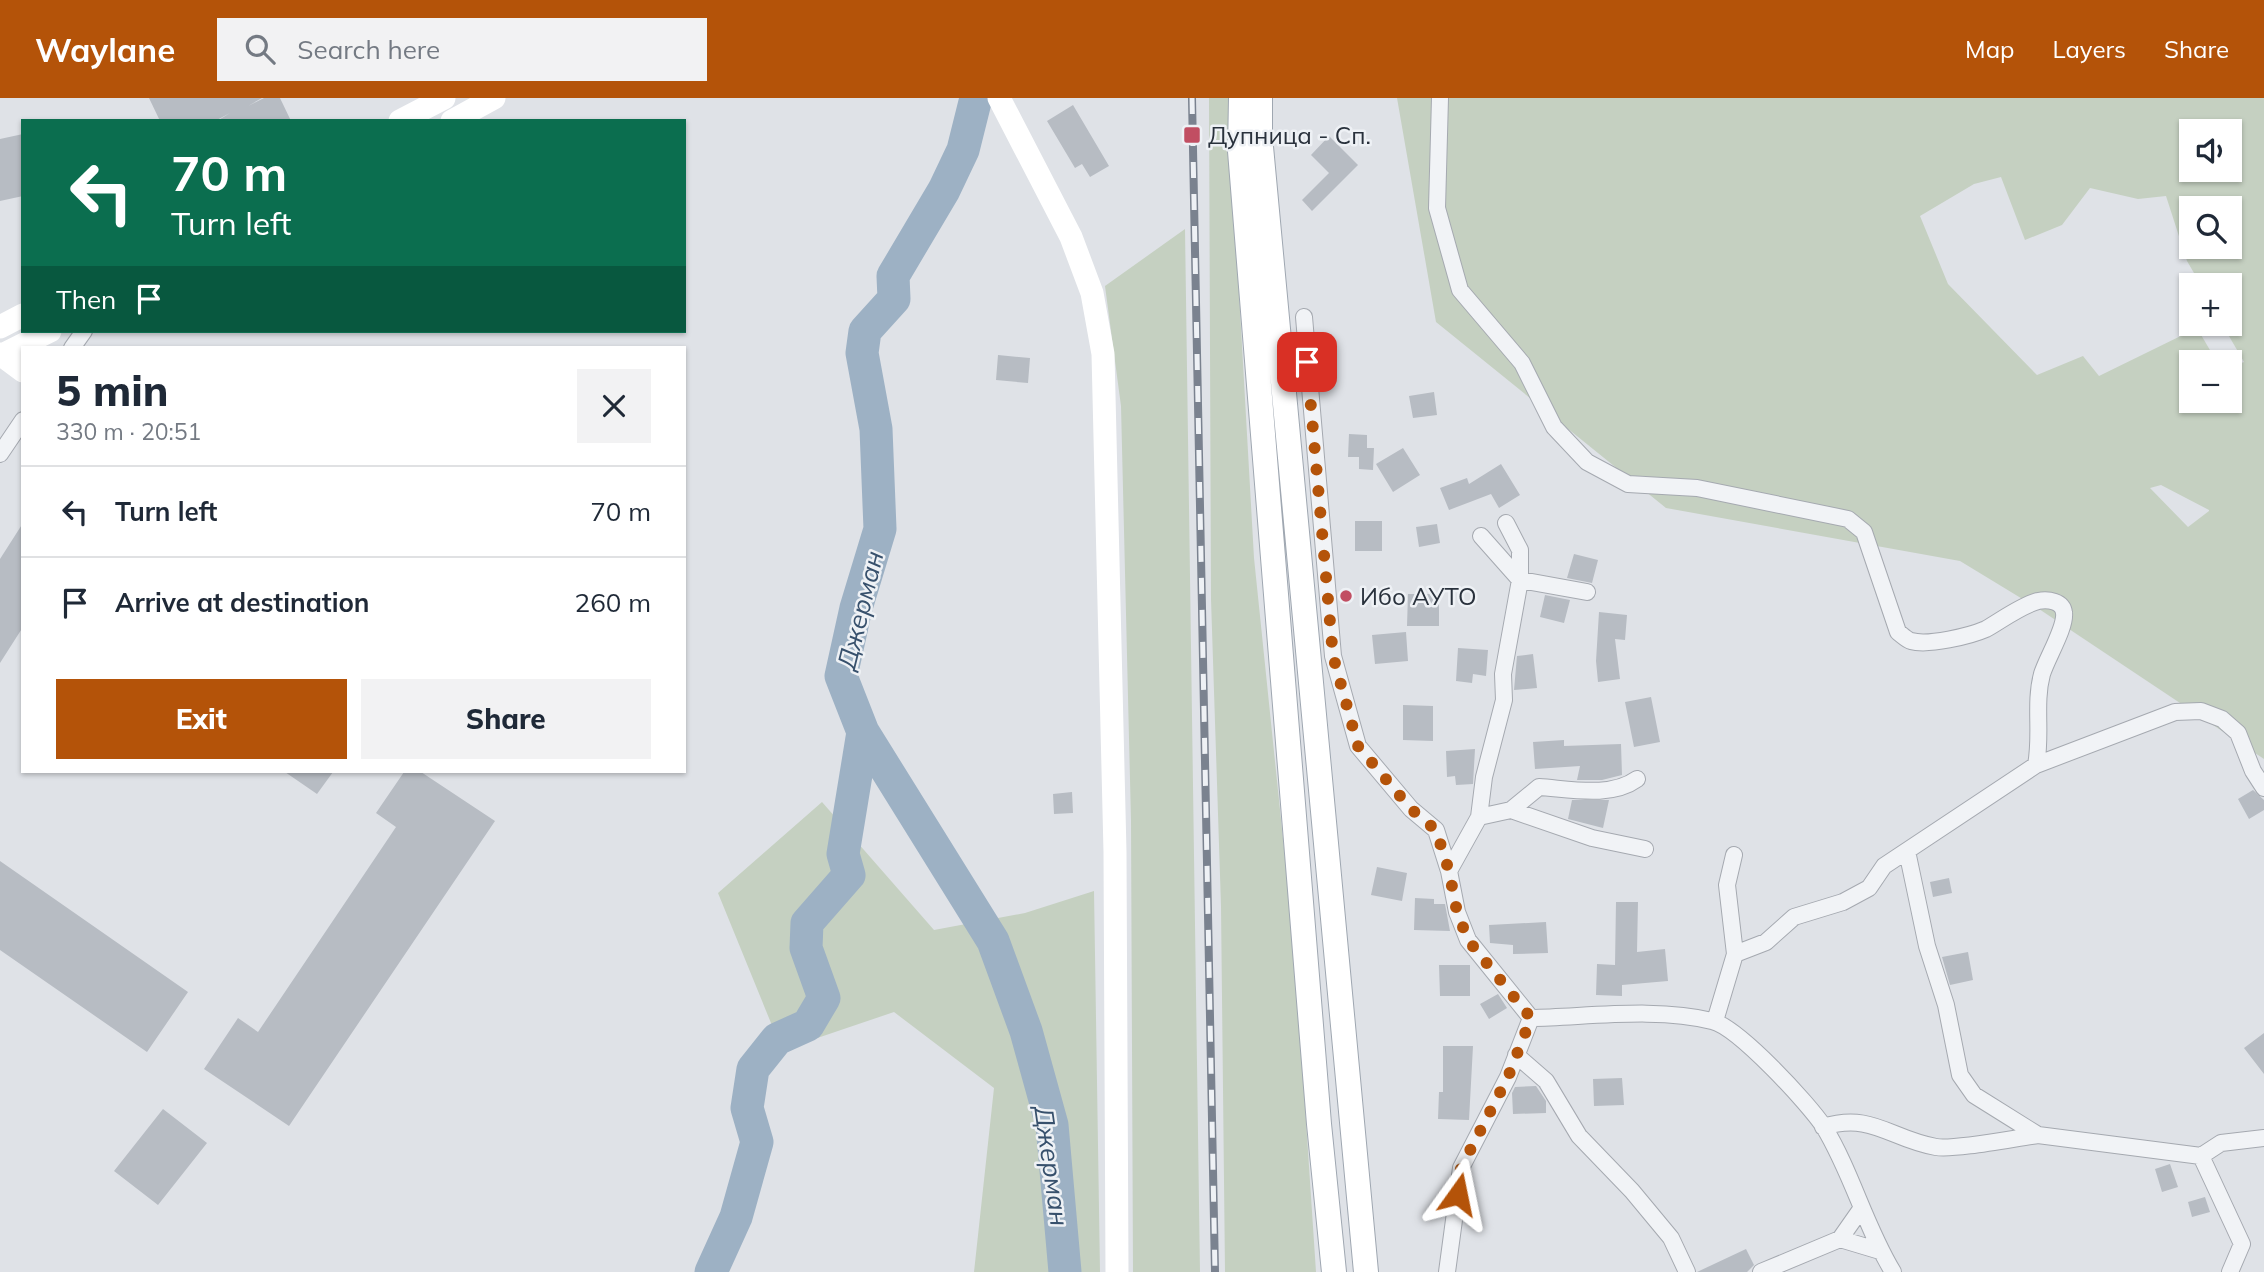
<!DOCTYPE html>
<meta charset="utf-8">
<style>
body{margin:0;font-family:Mulish,sans-serif;background:#f2f2f3;color:#1f2937;height:100vh;display:flex;flex-direction:column;font-size:26px;white-space:nowrap}
*{box-sizing:border-box;margin:0}
p{font-size:23px;color:#747a83}
.icon{flex:none;width:38px;height:38px;fill:none;stroke:currentColor;stroke-width:2;stroke-linecap:round;stroke-linejoin:round}
.map{position:relative;flex:1;overflow:hidden}
.side{position:absolute;left:21px;top:248px;width:665px;height:427px;display:flex;flex-direction:column;background:#fff;border-radius:0px;box-shadow:0 2px 5px #0004}
.side>*{flex:none}
.banner{position:absolute;left:21px;top:21px;width:665px;height:214px;border-radius:0px;box-shadow:0 2px 5px #0004;background:#0b6e4f;color:#fff;overflow:hidden}
.controls{position:absolute;left:2179px;top:21px;display:grid;gap:14px}
.controls a{display:grid;place-items:center;width:63px;height:63px;border-radius:0px;background:#fff;box-shadow:0 2px 5px #0004;font-size:35px}
.pin{position:absolute;display:grid;place-items:center;width:60px;height:60px;color:#fff;margin:-30px;border-radius:14px;box-shadow:0 4px 10px #0006}
.me{position:absolute;width:77px;margin:-38px;rotate:12deg;stroke-linejoin:round;filter:drop-shadow(0 0 5px #0008)}
.turn{display:flex;align-items:center;gap:24px;height:147px;padding:0 35px;font-size:32px}
.turn .icon{width:91px;height:91px;stroke-width:2.5}
.turn b{display:block;font-size:49px;line-height:60px}
.then{display:flex;align-items:center;height:66px;padding:0 35px;background:#0003;gap:14px;font-size:26px}
.round{display:grid;place-items:center;flex:none;width:74px;height:74px;border-radius:0px;background:#f2f2f3}
.head{display:flex;align-items:center;justify-content:space-between;height:119px;padding:0 35px}
h1{font-size:42px;font-weight:800;line-height:52px}
.button{display:flex;gap:14px;margin-top:auto;padding:14px 35px}
.button a{flex:1;height:80px;border-radius:0px;background:#b45309;color:#fff;font-size:28px;font-weight:800;line-height:80px;text-align:center}
.button a+a{background:#f2f2f3;color:#1f2937}
ul{padding:0;list-style:none}
li{display:flex;align-items:center;gap:21px;height:91px;padding:0 35px;border-top:2px solid #e0e1e3}
li div{flex:1}
li b{display:block;font-size:26px}
li em{font-style:normal}
header{display:flex;align-items:center;gap:42px;box-sizing:border-box;height:98px;padding:0 35px;background:#b45309;color:#fff}
header strong{font-size:33px}
nav{display:flex;gap:38px;margin-inline-start:auto;font-size:24px}
.search{width:490px;height:63px;background:#f2f2f3;display:flex;align-items:center;gap:18px;box-sizing:border-box;padding:0 24px;border-radius:0px;color:#747a83;font-size:26px}
.map>svg:first-child{display:block}
.green{fill:#c5d0c1;fill-rule:evenodd}
.lines{fill:none;stroke-linecap:round;stroke-linejoin:round}
.river{stroke:#9db1c4;stroke-width:33}
.building{fill:#b7bcc3}
.street-casing{stroke:#a5a9b0;stroke-width:18}
.primary-casing{stroke:#9fa7b1;stroke-width:26}
.street{stroke:#f1f3f6;stroke-width:16}
.secondary{stroke:#fff;stroke-width:23}
.primary{stroke:#fff;stroke-width:24}
.rail-casing{stroke:#7a828f;stroke-width:8}
.rail{stroke:#eef1f5;stroke-width:5;stroke-dasharray:16;stroke-linecap:butt}
.route{stroke:#b45309;stroke-width:12;stroke-dasharray:0 21.6}
.poi-dot{fill:#c14e62;stroke:#eef1f5;stroke-width:2.5}
.labels{text-anchor:middle;dominant-baseline:central;stroke-width:5;stroke-linejoin:round;paint-order:stroke}
.poi-label{font-size:24px;fill:#29313c;stroke:#eef1f5;text-anchor:start}
.water-label{font-size:26px;font-style:italic;fill:#37506c;stroke:#eef1f5}
</style>
<header>
<strong>Waylane</strong>
<div class="search"><svg class="icon" aria-label="search" viewBox="0 0 24 24"><circle cx="10" cy="10" r="6"/><path d="M15 15l6 6"/></svg>Search here</div>
<nav><a>Map</a><a>Layers</a><a>Share</a></nav>
</header>
<div class="map">
<svg width="2264" height="1174" viewBox="0 0 2264 1174">
<rect width="100%" height="100%" fill="#dfe2e7"/>
<path class="green" d="M 1209,0 L 1228,0 L 1254,460 L 1295,857 L 1316,1174 L 1225,1174 L 1221,808 L 1211,501 Z
M 1397,0 L 2264,0 L 2264,661 L 2039,511 L 1960,463 L 1666,410 L 1436,224 ZM 2191,33 L 2230,33 L 2230,72 L 2191,72 ZM 2001,79 L 2025,142 L 2062,127 L 2090,90 L 2138,101 L 2166,98 L 2187,163 L 2201,187 L 2230,187 L 2230,226 L 2222,226 L 2244,264 L 2230,269 L 2230,303 L 2191,303 L 2191,264 L 2217,264 L 2197,230 L 2099,278 L 2083,258 L 2037,277 L 1948,186 L 1920,118 L 1974,86 ZM 2191,110 L 2230,110 L 2230,149 L 2191,149 ZM 2161,387 L 2209,412 L 2209,413 L 2188,429 L 2150,390 Z
M 1185,131 L 1200,1174 L 1133,1174 L 1131,723 L 1121,308 L 1105,188 Z
M 822,704 L 934,832 L 1025,815 L 1094,793 L 1100,1174 L 974,1174 L 994,990 L 894,914 L 782,952 L 718,795 Z"/>
<g class="lines">
<path class="river" d="M 976,0 L 963,52 L 944,92 L 893,178 L 894,201 L 865,233 L 862,255 L 876,331 L 880,431 L 856,510 L 841,578 L 863,634 L 993,843 L 1026,933 L 1052,1027 L 1065,1174
M 711,1174 L 736,1119 L 757,1044 L 747,1010 L 753,971 L 777,941 L 808,927 L 824,900 L 806,850 L 807,825 L 849,777 L 843,756 L 863,634"/>
</g>
<path class="building" d="M 149,0 L 262,0 L 248,8 L 264,0 L 280,0 L 291,23 L 217,23 L 230,15 L 215,23 L 160,23 Z
M 1073,7 L 1109,68 L 1090,79 L 1082,66 L 1075,70 L 1047,23 Z
M 23,36 L 23,98 L 0,103 L 0,41 Z
M 1329,38 L 1358,67 L 1312,113 L 1302,102 L 1329,75 L 1311,57 Z
M 998,257 L 1030,260 L 1028,285 L 996,282 Z
M 1434,294 L 1437,317 L 1413,320 L 1409,298 Z
M 1349,336 L 1367,337 L 1367,350 L 1374,350 L 1373,372 L 1359,371 L 1359,359 L 1348,359 Z
M 1403,350 L 1420,377 L 1393,394 L 1376,366 Z
M 1501,366 L 1520,397 L 1499,410 L 1491,396 L 1449,412 L 1440,390 L 1467,380 L 1469,386 Z
M 1355,423 L 1382,423 L 1382,453 L 1355,453 Z
M 23,425 L 23,529 L 0,565 L 0,461 Z
M 1437,426 L 1440,445 L 1419,449 L 1416,429 Z
M 1574,456 L 1598,462 L 1592,485 L 1567,480 Z
M 1408,496 L 1439,496 L 1439,528 L 1407,528 Z
M 1545,497 L 1570,502 L 1564,525 L 1540,519 Z
M 1599,514 L 1627,517 L 1625,542 L 1615,541 L 1620,581 L 1598,584 L 1596,563 Z
M 1406,534 L 1408,563 L 1375,566 L 1372,537 Z
M 1458,550 L 1488,552 L 1486,578 L 1473,576 L 1472,585 L 1456,583 Z
M 1533,556 L 1537,590 L 1514,592 L 1517,558 Z
M 1651,599 L 1660,644 L 1634,649 L 1625,604 Z
M 1403,607 L 1433,608 L 1433,643 L 1403,642 Z
M 1564,642 L 1564,648 L 1621,646 L 1622,677 L 1602,682 L 1577,682 L 1580,668 L 1535,671 L 1533,644 Z
M 1475,651 L 1473,686 L 1456,687 L 1455,678 L 1447,679 L 1446,653 Z
M 285,674 L 333,674 L 317,696 Z
M 404,674 L 421,674 L 495,723 L 289,1028 L 204,971 L 238,920 L 258,934 L 396,729 L 376,715 Z
M 2253,692 L 2264,702 L 2264,712 L 2249,721 L 2238,701 Z
M 1072,694 L 1073,715 L 1054,716 L 1053,696 Z
M 1572,702 L 1609,702 L 1603,730 L 1568,721 Z
M 0,763 L 188,894 L 147,954 L 0,852 Z
M 1377,769 L 1407,775 L 1402,803 L 1371,797 Z
M 1949,780 L 1952,795 L 1933,799 L 1930,784 Z
M 1415,800 L 1434,801 L 1434,806 L 1445,806 L 1450,833 L 1414,832 Z
M 1616,804 L 1638,804 L 1637,854 L 1665,851 L 1668,883 L 1622,887 L 1622,898 L 1596,897 L 1597,866 L 1615,867 Z
M 1546,824 L 1548,855 L 1513,856 L 1513,847 L 1490,845 L 1489,827 Z
M 1968,854 L 1973,882 L 1950,887 L 1942,859 Z
M 1439,867 L 1470,867 L 1470,898 L 1440,898 Z
M 1498,896 L 1507,910 L 1489,921 L 1480,906 Z
M 2264,935 L 2264,976 L 2244,950 Z
M 1443,948 L 1473,948 L 1469,1022 L 1438,1021 L 1439,994 L 1443,994 Z
M 1622,980 L 1624,1007 L 1594,1008 L 1593,981 Z
M 1536,988 L 1546,1003 L 1546,1015 L 1513,1016 L 1512,995 L 1515,989 Z
M 163,1011 L 207,1045 L 158,1107 L 114,1073 Z
M 2170,1066 L 2178,1089 L 2162,1094 L 2155,1071 Z
M 2205,1099 L 2210,1114 L 2192,1119 L 2188,1104 Z
M 1746,1151 L 1754,1167 L 1747,1174 L 1697,1174 Z"/>
<g class="lines">
<defs>
<path id="street" d="M 1440,0 L 1437,110 L 1460,192 L 1522,265 L 1554,329 L 1587,364 L 1628,386 L 1697,390 L 1848,421 L 1864,434 L 1898,534 C 1902,537 1907,542 1911,543 C 1928,548 1970,538 1986,531 C 2002,522 2020,508 2038,503 C 2048,501 2063,503 2064,515 C 2066,529 2047,560 2042,576 C 2034,606 2042,636 2036,667
M 1304,219 L 1333,558 L 1358,648 L 1411,711 L 1436,732 L 1449,773 L 1457,814 L 1468,842 L 1531,920 L 1508,979 L 1461,1070 L 1447,1174
M 72,250 L 84,233
M 0,356 L 23,322
M 1481,438 L 1520,482 L 1587,494
M 1511,712 L 1539,689 C 1570,691 1611,700 1637,681
M 1479,719 L 1511,712 L 1592,740 L 1645,751
M 1907,753 L 1927,848 L 1946,907 L 1960,977 L 1974,997 L 2038,1037 L 2201,1058 L 2221,1045 L 2264,1040
M 1734,757 L 1727,787 L 1735,856
M 1449,773 L 1479,719 L 1484,679 L 1504,602 L 1503,576 L 1520,482 L 1520,452 L 1506,425
M 1531,920 C 1587,919 1658,909 1712,923 C 1738,929 1809,1006 1824,1029 C 1852,1075 1865,1128 1893,1174
M 1715,923 L 1735,856 L 1766,844 L 1794,819 L 1843,804 L 1869,790 L 1884,768 L 2036,667 L 2175,614 L 2201,613 L 2222,621 L 2238,635 L 2253,673 L 2264,690
M 1516,957 L 1546,983 L 1579,1038 L 1632,1093 L 1671,1140 L 1687,1174
M 1823,1029 C 1872,1014 1890,1041 1936,1049 C 1955,1052 2015,1040 2038,1037
M 2201,1058 L 2242,1146 L 2230,1174
M 1861,1111 L 1840,1141 L 1880,1153
M 1761,1174 L 1840,1141"/>
<path id="primary" d="M 1241,0 L 1240,53 L 1319,1026 L 1334,1174
M 1260,0 L 1260,38 L 1366,1174"/>
</defs>
<use href="#street" class="street-casing"/>
<use href="#primary" class="primary-casing"/>
<use href="#street" class="street"/>
<path class="secondary" d="M 999,0 L 1071,139 L 1092,195 L 1103,256 L 1115,754 L 1117,1174
M 400,23 L 444,0
M 452,23 L 494,0
M 0,229 L 23,217
M 0,256 L 23,273
M 0,258 L 50,233"/>
<use href="#primary" class="primary"/>
<defs>
<path id="rail" d="M 1192,0 L 1215,1174"/>
</defs>
<use href="#rail" class="rail-casing"/>
<use href="#rail" class="rail"/>
</g>
<g class="lines">
<path class="route" d="M 1307,264 L 1333,558 L 1358,648 L 1411,711 L 1436,732 L 1449,773 L 1457,814 L 1468,842 L 1531,920 L 1508,979 L 1461,1070 L 1458,1096"/>
</g>
<g class="poi-dot">
<rect x="1183" y="28" width="18" height="18" rx="3.5"/>
<circle cx="1346" cy="498" r="7"/>
</g>
<g class="labels">
<g class="poi-label">
<text x="1208" y="37">Дупница - Сп.</text>
<text x="1360" y="498">Ибо АУТО</text>
</g>
<g class="water-label">
<text transform="translate(860 512) rotate(-76)">Джерман</text>
<text transform="translate(1052 1068) rotate(82)">Джерман</text>
</g>
</g>
</svg>
<div class="controls">
<a><svg class="icon" aria-label="sound" viewBox="0 0 24 24"><path d="M4 9h4l5-4v14l-5-4H4zM17 9q2 3 0 6"/></svg></a>
<a><svg class="icon" aria-label="search" viewBox="0 0 24 24"><circle cx="10" cy="10" r="6"/><path d="M15 15l6 6"/></svg></a>
<a>+</a>
<a>−</a>
</div>
<div class="pin" style="left:1307px;top:264px;background:#d93025"><svg class="icon" aria-label="arrive" viewBox="0 0 24 24"><path d="M6 21V4h12l-3 4 3 4H6"/></svg></div>
<svg class="me" style="left:1458px;top:1096px" viewBox="-20 -20 40 40"><path d="M0-17L14 15 0 8-14 15z" fill="#b45309" stroke="#fff" stroke-width="4"/></svg>
<div class="banner">
<div class="turn"><svg class="icon" aria-label="left" viewBox="0 0 24 24"><path d="M17 20v-9H6M10 6l-5 5 5 5"/></svg><div><b>70 m</b>Turn left</div></div>
<div class="then">Then<svg class="icon" aria-label="arrive" viewBox="0 0 24 24"><path d="M6 21V4h12l-3 4 3 4H6"/></svg></div>
</div>
<section class="side">
<div class="head"><div><h1>5 min</h1><p>330 m · 20:51</p></div><a class="round"><svg class="icon" aria-label="close" viewBox="0 0 24 24"><path d="M6 6l12 12M18 6L6 18"/></svg></a></div>
<ul>
<li><svg class="icon" aria-label="left" viewBox="0 0 24 24"><path d="M17 20v-9H6M10 6l-5 5 5 5"/></svg><div><b>Turn left</b></div><em>70 m</em></li>
<li><svg class="icon" aria-label="arrive" viewBox="0 0 24 24"><path d="M6 21V4h12l-3 4 3 4H6"/></svg><div><b>Arrive at destination</b></div><em>260 m</em></li>
</ul>
<div class="button"><a>Exit</a><a>Share</a></div>
</section>
</div>
